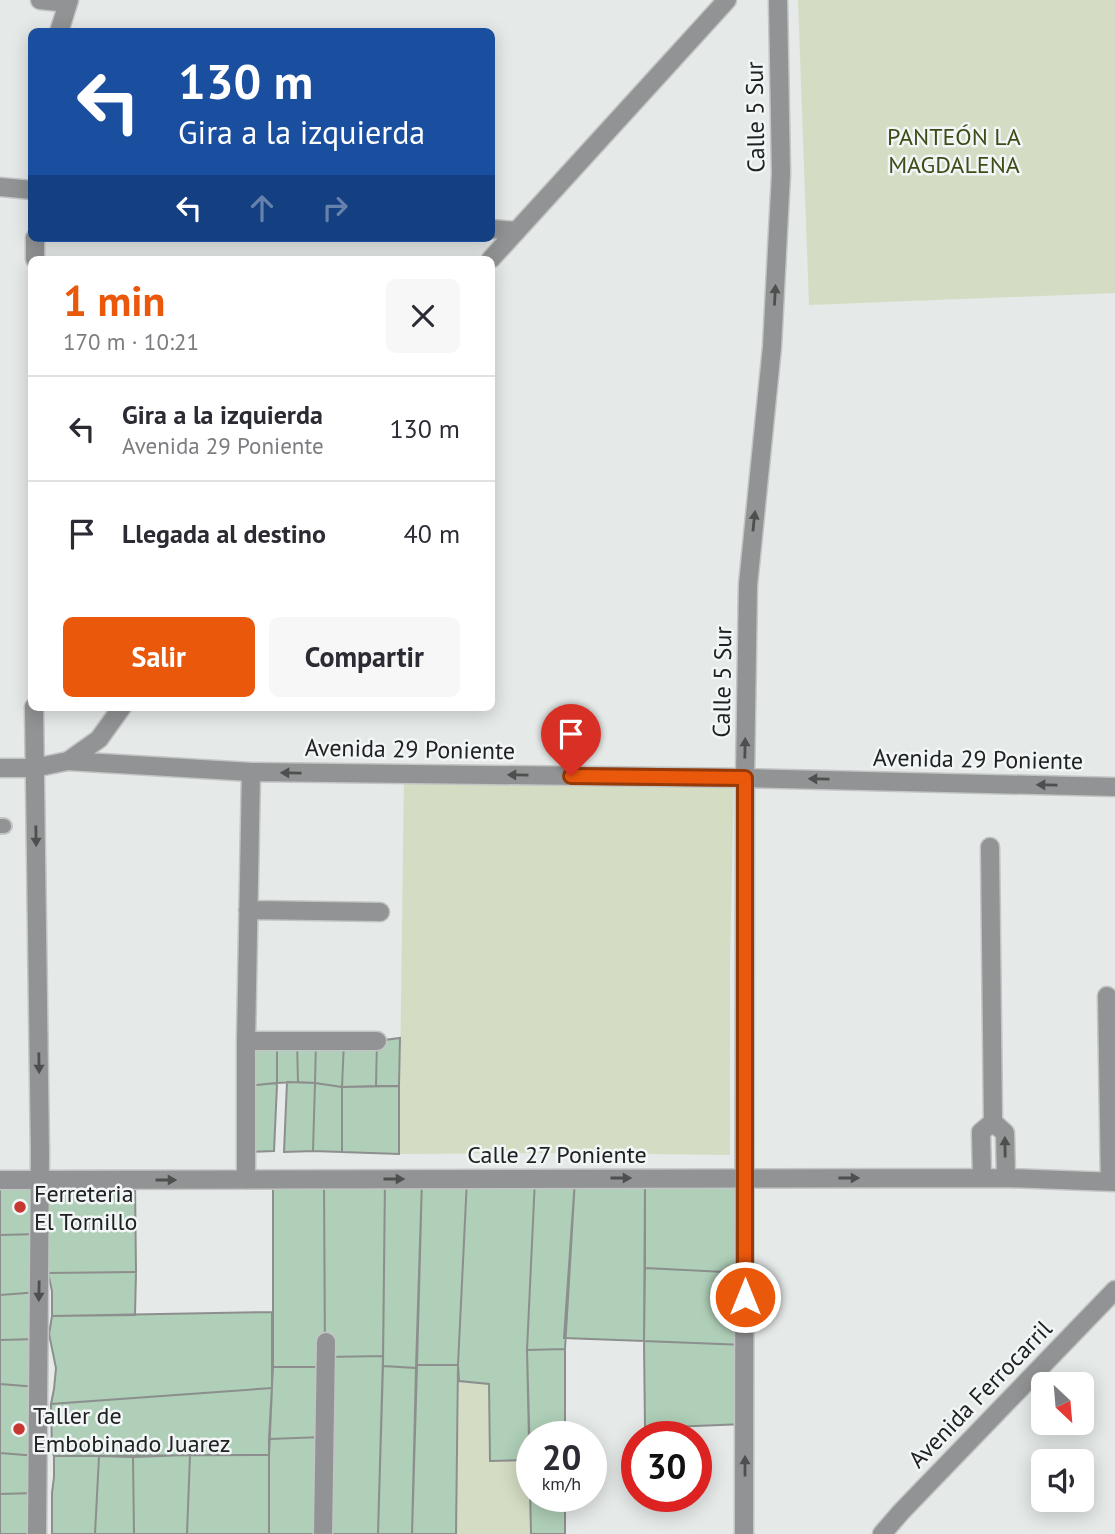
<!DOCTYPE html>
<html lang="es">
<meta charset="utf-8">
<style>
body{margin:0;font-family:"PT Sans",sans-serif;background:#f7f7f7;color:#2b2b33;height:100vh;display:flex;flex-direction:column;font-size:26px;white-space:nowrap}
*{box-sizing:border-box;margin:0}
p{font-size:23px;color:#7c7c81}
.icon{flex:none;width:38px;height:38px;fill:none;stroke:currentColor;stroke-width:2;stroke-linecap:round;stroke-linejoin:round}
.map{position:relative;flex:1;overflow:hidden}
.panel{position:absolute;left:28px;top:256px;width:467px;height:455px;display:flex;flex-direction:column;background:#fff;border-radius:10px;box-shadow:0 4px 18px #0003}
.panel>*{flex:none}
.guide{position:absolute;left:28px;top:28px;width:467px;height:214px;border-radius:10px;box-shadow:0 4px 18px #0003;background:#1a4fa0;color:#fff;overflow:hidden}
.needle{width:46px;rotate:154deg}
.fabs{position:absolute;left:1031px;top:1372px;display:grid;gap:14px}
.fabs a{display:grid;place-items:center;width:63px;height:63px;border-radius:10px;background:#fff;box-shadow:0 4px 18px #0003;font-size:35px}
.speed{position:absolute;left:516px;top:1421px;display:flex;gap:14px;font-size:35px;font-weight:700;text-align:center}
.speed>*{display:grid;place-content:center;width:91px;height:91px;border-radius:50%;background:#fff;box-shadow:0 4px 18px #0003;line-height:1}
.speed small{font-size:18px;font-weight:400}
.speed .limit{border:10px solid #d22;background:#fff;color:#111}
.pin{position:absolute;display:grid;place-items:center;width:60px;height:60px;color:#fff;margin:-72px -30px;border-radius:50% 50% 50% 0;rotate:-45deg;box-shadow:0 0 7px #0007}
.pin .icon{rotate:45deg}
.me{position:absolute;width:77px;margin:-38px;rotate:0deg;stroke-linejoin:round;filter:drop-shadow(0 0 5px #0008)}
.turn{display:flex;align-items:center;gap:24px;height:147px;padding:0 35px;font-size:32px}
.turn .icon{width:91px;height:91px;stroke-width:2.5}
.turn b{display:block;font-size:49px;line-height:60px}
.lanes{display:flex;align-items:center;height:66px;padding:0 35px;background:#0003;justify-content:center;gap:35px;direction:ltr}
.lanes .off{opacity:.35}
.round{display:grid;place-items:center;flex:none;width:74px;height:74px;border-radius:10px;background:#f7f7f7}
.overview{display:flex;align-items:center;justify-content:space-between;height:119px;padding:0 35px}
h1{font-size:42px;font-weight:800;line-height:52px;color:#ea580c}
.action{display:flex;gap:14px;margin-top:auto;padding:14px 35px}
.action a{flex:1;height:80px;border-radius:10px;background:#ea580c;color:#fff;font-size:28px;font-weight:800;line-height:80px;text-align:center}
.action a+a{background:#f7f7f7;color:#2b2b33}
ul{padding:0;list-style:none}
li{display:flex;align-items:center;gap:21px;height:105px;padding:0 35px;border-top:2px solid #e1e1e2}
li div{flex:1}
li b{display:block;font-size:26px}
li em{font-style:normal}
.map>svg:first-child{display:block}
.green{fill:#d4ddc3}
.building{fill:#afcfb8;stroke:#8c8f8d;stroke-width:2}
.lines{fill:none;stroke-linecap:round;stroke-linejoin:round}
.service-casing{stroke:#c2c5c4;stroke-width:18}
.minor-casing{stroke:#c2c5c4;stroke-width:21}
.tertiary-casing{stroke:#c2c5c4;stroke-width:21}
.service{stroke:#929394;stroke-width:14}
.minor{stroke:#929394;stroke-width:18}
.tertiary{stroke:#929394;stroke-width:18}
.oneway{fill:#4e4f4f}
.route-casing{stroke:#983908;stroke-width:18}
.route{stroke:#ea580c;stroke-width:12}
.poi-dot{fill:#c63831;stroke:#f2f6f6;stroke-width:2.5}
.labels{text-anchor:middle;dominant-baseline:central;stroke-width:5;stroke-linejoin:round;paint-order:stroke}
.street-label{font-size:24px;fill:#202121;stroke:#f2f6f6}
.park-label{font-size:24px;fill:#3f4c19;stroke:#f2f6f6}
.poi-label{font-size:24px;fill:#202121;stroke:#f2f6f6;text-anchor:start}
</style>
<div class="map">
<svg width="1115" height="1534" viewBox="0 0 1115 1534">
<rect width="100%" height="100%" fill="#e5e9e8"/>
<path class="green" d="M 798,0 L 1115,0 L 1115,293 L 809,305 Z
M 404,774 L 734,778 L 730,962 L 730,1155 L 563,1153 L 399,1154 Z
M 459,1381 L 489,1384 L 491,1461 L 530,1460 L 531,1534 L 456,1534 Z"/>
<path class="building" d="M 400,1038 L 399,1086 L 376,1086 L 377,1041 Z
M 246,1041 L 277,1041 L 277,1083 L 246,1086 Z
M 277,1041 L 297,1041 L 298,1082 L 277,1083 Z
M 297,1041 L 316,1041 L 315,1083 L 298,1082 Z
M 316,1041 L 344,1041 L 342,1087 L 315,1083 Z
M 344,1041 L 377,1041 L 376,1086 L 342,1087 Z
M 287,1082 L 315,1083 L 313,1151 L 284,1152 Z
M 275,1083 L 277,1085 L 274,1151 L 248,1152 L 248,1086 Z
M 315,1083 L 342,1087 L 342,1152 L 313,1151 Z
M 399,1086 L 399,1154 L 342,1152 L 342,1087 Z
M 645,1178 L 644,1341 L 564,1338 L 575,1179 Z
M 645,1178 L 745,1178 L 745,1273 L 645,1268 Z
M 40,1179 L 135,1182 L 136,1272 L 48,1273 L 39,1234 Z
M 40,1179 L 39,1234 L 0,1235 L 0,1180 Z
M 385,1179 L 383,1356 L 325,1357 L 324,1180 Z
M 385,1179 L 422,1179 L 416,1368 L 383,1366 Z
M 422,1179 L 467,1179 L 458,1365 L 417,1365 Z
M 467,1179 L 535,1179 L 527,1350 L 530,1460 L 490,1461 L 489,1384 L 459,1381 L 458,1365 Z
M 535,1179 L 575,1179 L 565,1349 L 527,1350 Z
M 273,1180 L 324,1180 L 325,1367 L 273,1367 Z
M 39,1234 L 39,1292 L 0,1295 L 0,1235 Z
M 645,1268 L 745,1273 L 745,1345 L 644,1341 Z
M 136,1272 L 135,1315 L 52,1316 L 52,1291 L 48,1273 Z
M 39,1292 L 38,1339 L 0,1340 L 0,1295 Z
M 272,1312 L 272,1388 L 51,1404 L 54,1389 L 56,1368 L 49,1334 L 52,1316 Z
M 38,1339 L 37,1387 L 0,1384 L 0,1340 Z
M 644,1341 L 745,1345 L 745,1424 L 645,1428 Z
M 565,1349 L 565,1437 L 532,1437 L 532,1496 L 565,1496 L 565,1534 L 531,1534 L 527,1350 Z
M 383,1356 L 378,1534 L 323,1534 L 325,1357 Z
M 417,1365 L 458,1365 L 456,1534 L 412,1534 Z
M 383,1366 L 416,1368 L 412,1534 L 378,1534 Z
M 273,1367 L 325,1367 L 324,1437 L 269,1439 Z
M 0,1384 L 37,1387 L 37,1456 L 0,1453 Z
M 272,1388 L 269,1455 L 54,1456 L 52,1450 L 51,1404 Z
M 324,1437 L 323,1534 L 269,1534 L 269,1439 Z
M 0,1453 L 37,1456 L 36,1493 L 0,1494 Z
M 190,1455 L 269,1455 L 269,1534 L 187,1534 Z
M 190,1455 L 187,1534 L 134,1534 L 133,1457 Z
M 54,1456 L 99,1456 L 95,1534 L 52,1534 L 52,1493 L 54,1477 Z
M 99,1456 L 133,1457 L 134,1534 L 95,1534 Z
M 36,1493 L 36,1534 L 0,1534 L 0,1494 Z"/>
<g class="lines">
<defs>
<path id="service" d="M 0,826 L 4,826"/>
<path id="minor" d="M 40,0 L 68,3
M 59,32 L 69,0
M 0,187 L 32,190
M 492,229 L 516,231
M 35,259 L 35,238
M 34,707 L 40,1153 L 37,1534
M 68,761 L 251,772 L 745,778 L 1115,787
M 990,847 L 993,1122 L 1005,1133 L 1006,1178
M 248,910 L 380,912
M 1107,996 L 1110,1182
M 246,1041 L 377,1041
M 982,1178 L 981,1132 L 993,1122
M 0,1180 L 1006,1178 L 1115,1182
M 246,1180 L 246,1041 L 251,772
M 323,1534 L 326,1342
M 744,1534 L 745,778 L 748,585 L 772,347 L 781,174 L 778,0
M 882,1534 L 901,1512 L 1115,1290"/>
<path id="tertiary" d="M 491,259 L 727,0
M 0,768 L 34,768 L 68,761 L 99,739 L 122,707"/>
</defs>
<use href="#service" class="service-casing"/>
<use href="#minor" class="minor-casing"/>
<use href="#tertiary" class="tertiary-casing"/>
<use href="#service" class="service"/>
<use href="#minor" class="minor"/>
<use href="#tertiary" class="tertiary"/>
</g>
<defs><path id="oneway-solid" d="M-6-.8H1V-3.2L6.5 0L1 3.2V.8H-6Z" transform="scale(1.75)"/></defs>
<g class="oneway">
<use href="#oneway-solid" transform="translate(775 295) rotate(-87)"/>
<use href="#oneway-solid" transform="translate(754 521) rotate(-84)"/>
<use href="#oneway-solid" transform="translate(745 748) rotate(-89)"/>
<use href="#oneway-solid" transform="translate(291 773) rotate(-179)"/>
<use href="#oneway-solid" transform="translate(518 775) rotate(-179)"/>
<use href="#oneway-solid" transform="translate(819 779) rotate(-179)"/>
<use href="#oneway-solid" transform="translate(1047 785) rotate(-179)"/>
<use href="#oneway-solid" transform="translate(36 836) rotate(89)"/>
<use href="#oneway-solid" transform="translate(39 1063) rotate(89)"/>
<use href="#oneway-solid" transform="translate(1005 1147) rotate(-91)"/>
<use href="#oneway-solid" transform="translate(621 1178)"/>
<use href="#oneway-solid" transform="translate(849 1178)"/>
<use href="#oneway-solid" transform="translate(394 1179)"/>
<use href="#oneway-solid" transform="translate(166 1180)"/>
<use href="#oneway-solid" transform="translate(39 1291) rotate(91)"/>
<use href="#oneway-solid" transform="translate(745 1466) rotate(-90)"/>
</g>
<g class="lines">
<defs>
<path id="route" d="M 571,776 L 745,778 L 745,1297"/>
</defs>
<use href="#route" class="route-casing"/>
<use href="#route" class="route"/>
</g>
<g class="poi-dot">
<circle cx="20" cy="1207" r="7"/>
<circle cx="19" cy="1429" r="7"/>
</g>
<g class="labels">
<g class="street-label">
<text transform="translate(755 117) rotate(-91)">Calle 5 Sur</text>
<text transform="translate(722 682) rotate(-89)">Calle 5 Sur</text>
<text transform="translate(410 749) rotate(1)">Avenida 29 Poniente</text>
<text transform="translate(978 759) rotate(1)">Avenida 29 Poniente</text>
<text x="557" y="1154">Calle 27 Poniente</text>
<text transform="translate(980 1394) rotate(-46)">Avenida Ferrocarril</text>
</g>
<g class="park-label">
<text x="954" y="136">PANTEÓN LA<tspan x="954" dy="28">MAGDALENA</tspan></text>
</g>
<g class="poi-label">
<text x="34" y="1193">Ferreteria<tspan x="34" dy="28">El Tornillo</tspan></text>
<text x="33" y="1415">Taller de<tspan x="33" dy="28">Embobinado Juarez</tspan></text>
</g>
</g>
</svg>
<div class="fabs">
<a><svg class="needle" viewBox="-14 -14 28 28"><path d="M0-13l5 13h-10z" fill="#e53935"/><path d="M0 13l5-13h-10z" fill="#7c7c81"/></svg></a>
<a><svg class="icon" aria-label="sound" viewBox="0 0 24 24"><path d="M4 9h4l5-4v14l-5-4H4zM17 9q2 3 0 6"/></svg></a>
</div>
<div class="speed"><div>20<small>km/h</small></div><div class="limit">30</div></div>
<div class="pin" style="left:571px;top:776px;background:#d93025"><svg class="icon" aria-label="arrive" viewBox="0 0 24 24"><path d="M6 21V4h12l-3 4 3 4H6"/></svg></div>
<svg class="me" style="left:745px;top:1297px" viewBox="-20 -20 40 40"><circle r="17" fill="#ea580c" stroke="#fff" stroke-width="3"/><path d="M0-11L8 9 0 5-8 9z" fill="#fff"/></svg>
<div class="guide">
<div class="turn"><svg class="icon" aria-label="left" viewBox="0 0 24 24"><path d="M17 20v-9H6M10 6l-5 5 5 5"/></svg><div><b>130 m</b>Gira a la izquierda</div></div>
<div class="lanes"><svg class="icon" aria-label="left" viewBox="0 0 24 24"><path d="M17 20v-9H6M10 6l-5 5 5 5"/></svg><svg class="icon off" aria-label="ahead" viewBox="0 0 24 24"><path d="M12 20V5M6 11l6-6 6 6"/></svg><svg class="icon off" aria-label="right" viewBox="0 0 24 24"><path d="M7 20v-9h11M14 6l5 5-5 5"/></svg></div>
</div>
<section class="panel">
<div class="overview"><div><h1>1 min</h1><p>170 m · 10:21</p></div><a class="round"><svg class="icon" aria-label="close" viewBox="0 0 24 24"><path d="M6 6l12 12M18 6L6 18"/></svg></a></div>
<ul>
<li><svg class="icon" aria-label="left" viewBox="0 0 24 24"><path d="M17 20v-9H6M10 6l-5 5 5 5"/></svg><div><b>Gira a la izquierda</b><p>Avenida 29 Poniente</p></div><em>130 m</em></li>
<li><svg class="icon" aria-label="arrive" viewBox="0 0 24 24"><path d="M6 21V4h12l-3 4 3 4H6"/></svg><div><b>Llegada al destino</b></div><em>40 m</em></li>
</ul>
<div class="action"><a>Salir</a><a>Compartir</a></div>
</section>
</div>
